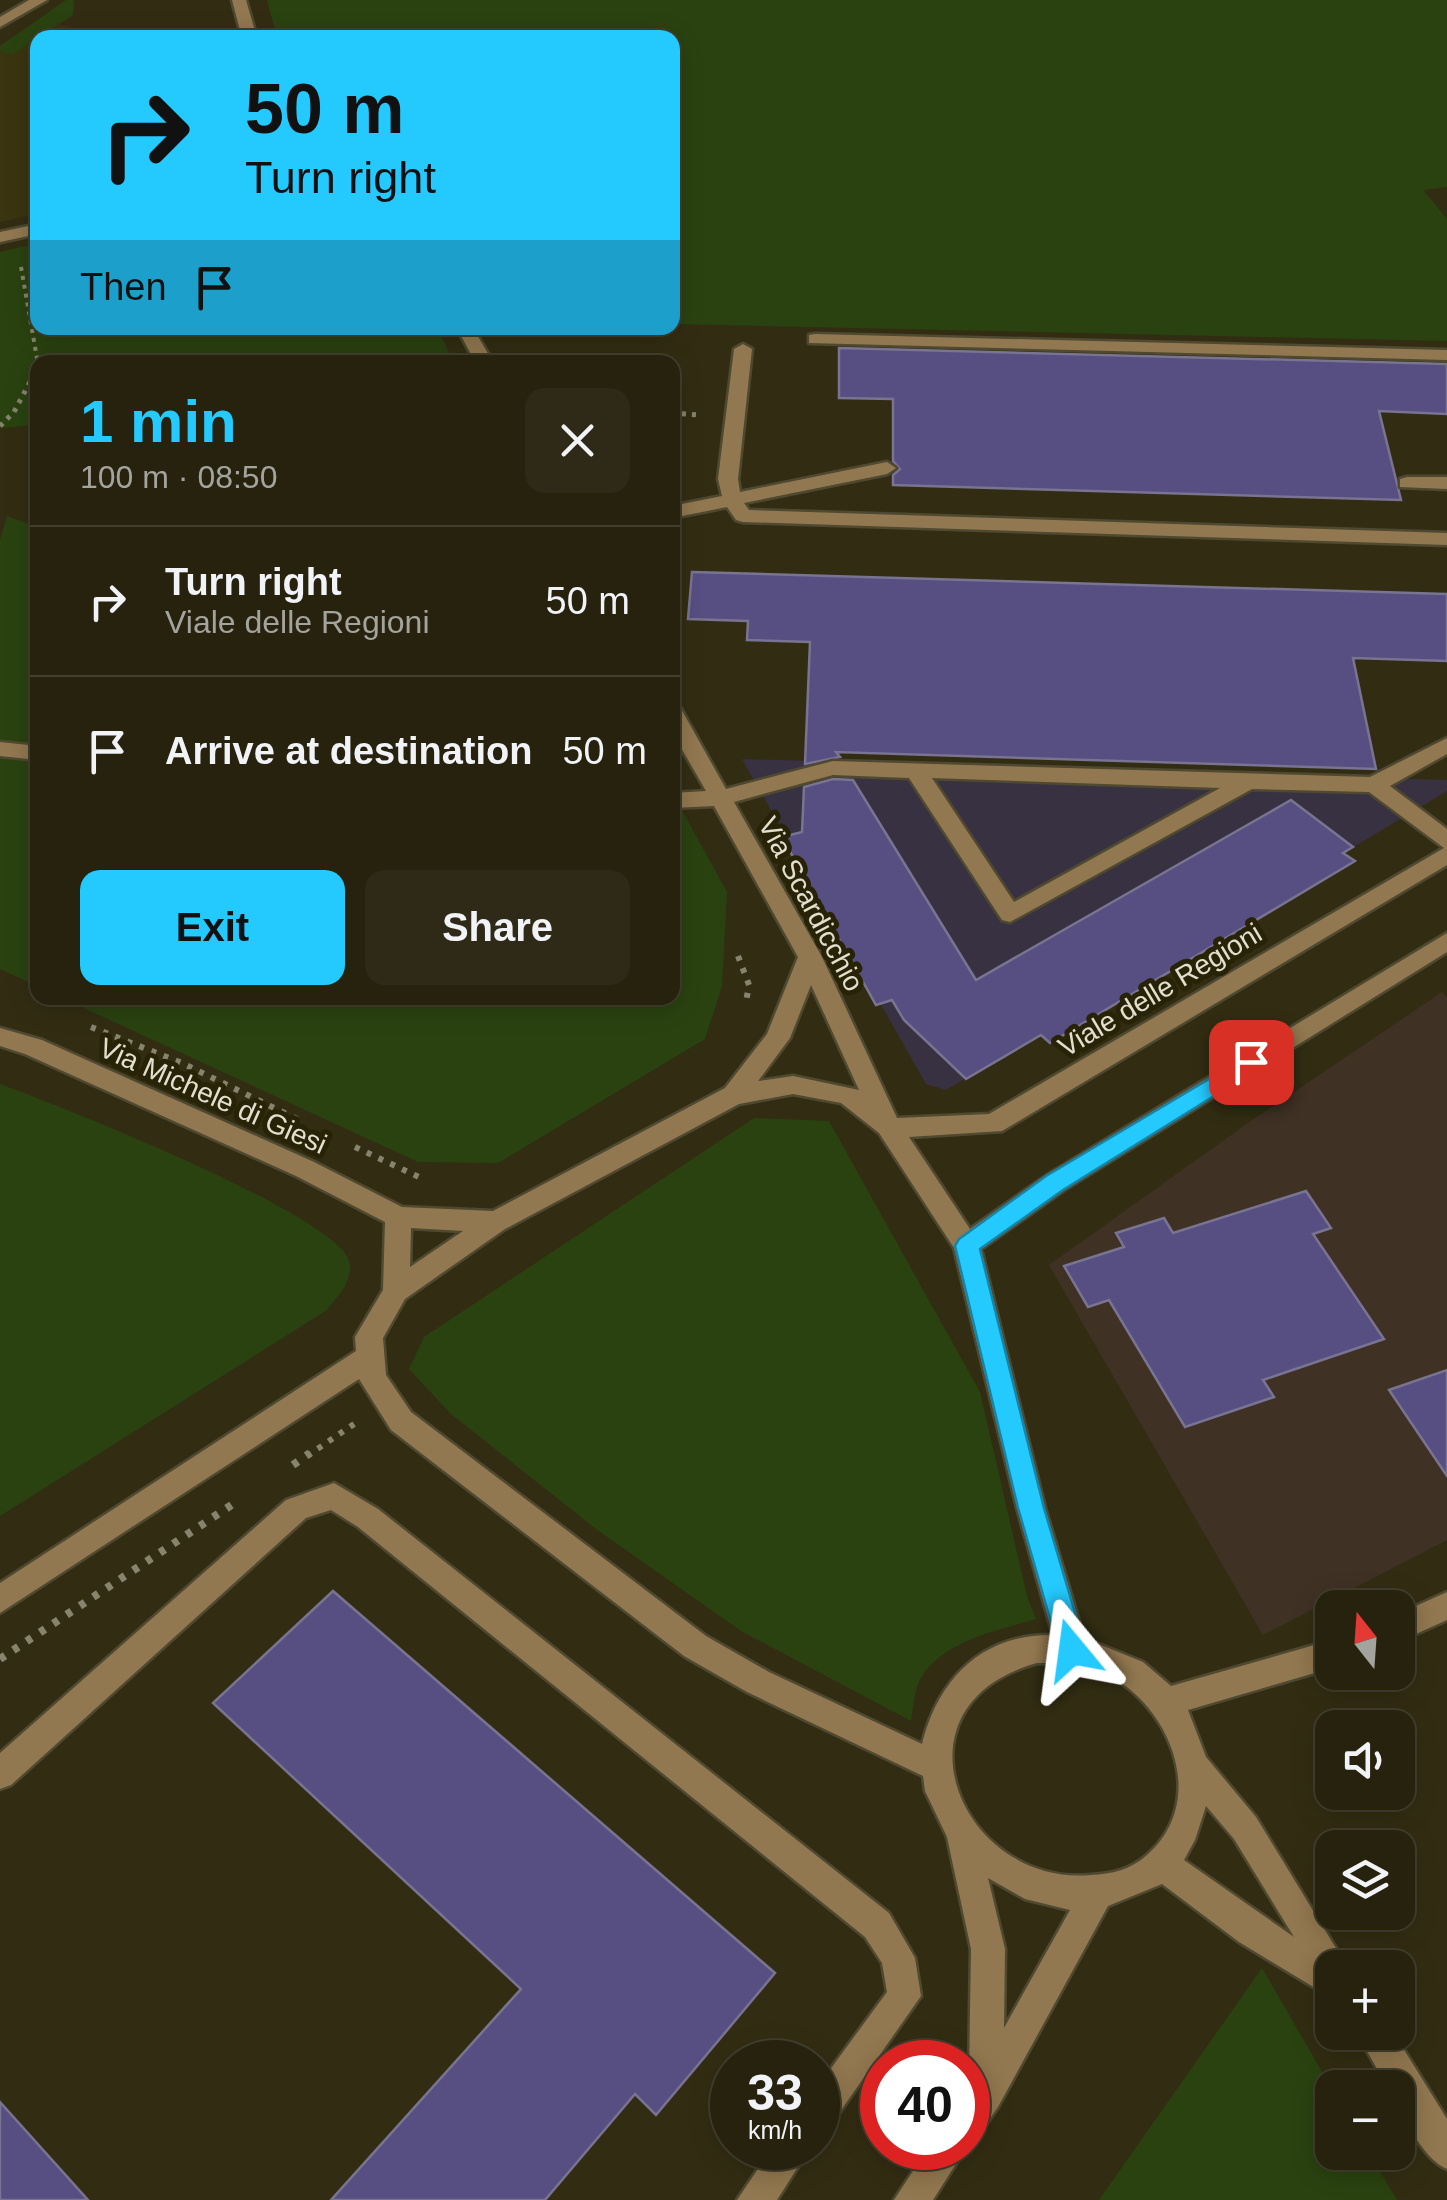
<!DOCTYPE html>
<meta charset="utf-8">
<style>
body{margin:0;font-family:Arial,sans-serif;background:#2e2a17;color:#f1f3f6;height:100vh;display:flex;flex-direction:column;font-size:38px;white-space:nowrap}
*{box-sizing:border-box;margin:0}
p{font-size:32px;color:#a4a49e}
.icon{flex:none;width:55px;height:55px;fill:none;stroke:currentColor;stroke-width:2;stroke-linecap:round;stroke-linejoin:round}
.map{position:relative;flex:1;overflow:hidden}
.panel{position:absolute;left:30px;top:355px;width:650px;height:650px;display:flex;flex-direction:column;background:#26220e;border-radius:20px;box-shadow:0 5px 25px #0003,0 0 0 2px #423f2e}
.panel>*{flex:none}
.guide{position:absolute;left:30px;top:30px;width:650px;height:305px;border-radius:20px;box-shadow:0 5px 25px #0003,0 0 0 2px #423f2e;background:#24c9fe;color:#111;overflow:hidden}
.needle{width:65px;rotate:343deg}
.controls{position:absolute;left:1315px;top:1590px;display:grid;gap:20px}
.controls a{display:grid;place-items:center;width:100px;height:100px;border-radius:20px;background:#26220e;box-shadow:0 5px 25px #0003,0 0 0 2px #423f2e;font-size:50px}
.speed{position:absolute;left:710px;top:2040px;display:flex;gap:20px;font-size:50px;font-weight:700;text-align:center}
.speed>*{display:grid;place-content:center;width:130px;height:130px;border-radius:50%;background:#26220e;box-shadow:0 5px 25px #0003,0 0 0 2px #423f2e;line-height:1}
.speed small{font-size:25px;font-weight:400}
.speed .limit{border:15px solid #d22;background:#fff;color:#111}
.pin{position:absolute;display:grid;place-items:center;width:85px;height:85px;color:#fff;margin:-42px;border-radius:20px;box-shadow:0 5px 15px #0006}
.me{position:absolute;width:110px;margin:-55px;rotate:344deg;stroke-linejoin:round;filter:drop-shadow(0 0 8px #0008)}
.turn{display:flex;align-items:center;gap:35px;height:210px;padding:0 50px;font-size:45px}
.turn .icon{width:130px;height:130px;stroke-width:2.5}
.turn b{display:block;font-size:70px;line-height:85px}
.then{display:flex;align-items:center;height:95px;padding:0 50px;background:#0003;gap:20px;font-size:38px}
.round{display:grid;place-items:center;flex:none;width:105px;height:105px;border-radius:20px;background:#2e2a17}
.summary{display:flex;align-items:center;justify-content:space-between;height:170px;padding:0 50px}
h1{font-size:60px;font-weight:700;line-height:75px;color:#24c9fe}
.action{display:flex;gap:20px;margin-top:auto;padding:20px 50px}
.action a{flex:1;height:115px;border-radius:20px;background:#24c9fe;color:#111;font-size:40px;font-weight:700;line-height:115px;text-align:center}
.action a+a{background:#2e2a17;color:#f1f3f6}
ul{padding:0;list-style:none}
li{display:flex;align-items:center;gap:30px;height:150px;padding:0 50px;border-top:2px solid #423f2e}
li div{flex:1}
li b{display:block;font-size:38px}
li em{font-style:normal}
.map>svg:first-child{display:block}
.commercial{fill:#373141}
.built{fill:#3a3410}
.education{fill:#403125}
.green{fill:#2a4210}
.building{fill:#574e82;stroke:#787491;stroke-width:2.5}
.lines{fill:none;stroke-linecap:round;stroke-linejoin:round}
.minor-casing{stroke:#4e4930;stroke-width:5}
.path-far3{stroke:#87836d;stroke-width:4;stroke-dasharray:4 5;stroke-linecap:butt}
.path-far2{stroke:#87836d;stroke-width:5;stroke-dasharray:4 6;stroke-linecap:butt}
.path-far1{stroke:#87836d;stroke-width:6;stroke-dasharray:5 8;stroke-linecap:butt}
.path{stroke:#87836d;stroke-width:8;stroke-dasharray:6 10;stroke-linecap:butt}
.minor{fill:#927850;fill-rule:evenodd}
.route{fill:#24c9fe;stroke:#1783a5;stroke-width:2.5}
.labels{text-anchor:middle;dominant-baseline:central;stroke-width:10;stroke-linejoin:round;paint-order:stroke}
.street-label{font-size:28px;fill:#e2dfcf;stroke:#282307}
</style>
<div class="map">
<svg width="1447" height="2200" viewBox="0 0 1447 2200">
<rect width="100%" height="100%" fill="#322d12"/>
<path class="commercial" d="M 742,759 L 1447,780 L 1447,791 L 946,1090 L 926,1084 Z"/>
<path class="built" d="M 42,20 L 111,37 L 38,38 L 37,214 L 0,222 L 0,46 Z"/>
<path class="education" d="M 1442,992 L 1447,998 L 1447,1540 L 1263,1635 L 1049,1265 L 1248,1123 Z"/>
<path class="green" d="M 66,0 L 74,0 L 73,15 L 13,54 L 0,51 L 0,46 Z
M 267,0 L 1447,0 L 1447,187 L 1423,190 L 1447,219 L 1447,341 L 673,324 L 672,38 L 277,37 Z
M 37,243 L 38,328 L 437,328 L 454,362 L 38,362 L 37,425 L 0,428 L 0,252 Z
M 7,516 L 37,527 L 37,986 L 0,969 L 0,540 Z
M 673,794 L 727,892 L 722,986 L 705,1039 L 498,1163 L 418,1162 L 62,998 L 672,998 Z
M 0,1084 C 52,1103 345,1217 350,1264 C 352,1283 337,1297 327,1310 L 0,1516 Z
M 754,1118 L 829,1121 L 980,1392 L 1027,1596 L 1036,1619 C 998,1630 938,1642 919,1682 C 914,1693 913,1709 911,1721 L 741,1631 L 596,1529 L 451,1414 L 409,1369 L 424,1337 Z
M 1262,1968 L 1332,2089 L 1332,2152 L 1369,2153 L 1397,2200 L 1099,2200 Z"/>
<path class="building" d="M 839,348 L 1447,364 L 1447,414 L 1379,411 L 1401,500 L 893,485 L 893,475 L 900,469 L 893,461 L 893,399 L 839,398 Z
M 692,572 L 1447,594 L 1447,661 L 1353,658 L 1376,769 L 836,752 L 840,757 L 805,764 L 810,642 L 747,640 L 748,621 L 688,619 Z
M 833,779 L 853,780 L 976,980 L 1291,800 L 1353,847 L 1343,853 L 1355,861 L 1050,1043 L 1041,1035 L 966,1079 L 904,1020 L 892,1000 L 876,1005 L 782,837 L 802,832 L 804,787 Z
M 1306,1191 L 1331,1228 L 1313,1234 L 1384,1339 L 1263,1380 L 1274,1397 L 1185,1427 L 1109,1300 L 1088,1307 L 1064,1266 L 1124,1247 L 1116,1233 L 1164,1218 L 1173,1233 Z
M 1447,1370 L 1447,1476 L 1389,1390 Z
M 333,1591 L 775,1973 L 656,2115 L 635,2094 L 545,2200 L 331,2200 L 521,1989 L 213,1703 Z
M 0,2102 L 88,2200 L 0,2200 Z"/>
<g class="lines">
<defs>
<path id="minor" d="M 29,0 L 47,0 L 0,27 L 0,17 Z
M 232,0 L 246,0 L 257,38 L 242,38 Z
M 38,224 L 38,234 L 0,242 L 0,232 Z
M 457,328 L 473,328 L 493,362 L 475,362 Z
M 815,334 L 1447,350 L 1447,360 L 809,343 L 809,335 Z
M 743,344 L 752,349 L 738,479 L 740,492 L 887,462 L 896,468 L 887,474 L 744,503 L 749,510 L 1447,533 L 1447,545 L 743,522 L 736,520 L 727,507 L 672,518 L 672,506 L 722,496 L 718,479 L 734,349 Z
M 1407,477 L 1447,477 L 1447,489 L 1400,487 L 1400,479 Z
M 672,705 L 680,707 L 726,789 L 833,761 L 1370,777 L 1447,738 L 1447,754 L 1390,786 L 1447,829 L 1447,865 L 1002,1131 L 909,1137 L 970,1229 L 1046,1176 L 1447,933 L 1447,952 L 1064,1190 L 981,1249 L 1045,1508 L 1084,1638 L 1143,1662 L 1171,1686 L 1332,1640 L 1332,1668 L 1188,1710 L 1206,1757 L 1256,1817 L 1348,1968 L 1332,1968 L 1332,1995 L 1320,1991 L 1239,1942 L 1162,1884 L 1108,1906 L 998,2107 L 980,2133 L 968,2138 L 971,1949 L 947,1837 L 925,1791 L 923,1776 L 747,1692 L 684,1656 L 391,1430 L 359,1379 L 0,1613 L 0,1583 L 356,1351 L 355,1337 L 383,1290 L 385,1222 L 296,1176 L 25,1054 L 0,1046 L 0,1028 L 42,1040 L 314,1162 L 402,1207 L 493,1211 L 725,1088 L 767,1034 L 798,957 L 714,806 L 672,808 L 672,793 L 706,791 L 672,732 ZM 833,775 L 909,778 L 1002,920 L 1010,922 L 1252,789 L 1369,792 L 1444,848 L 989,1114 L 897,1118 L 822,957 L 734,802 ZM 932,778 L 1220,788 L 1014,902 ZM 811,985 L 859,1090 L 793,1076 L 758,1081 L 790,1038 ZM 793,1094 L 841,1103 L 879,1133 L 954,1248 L 1017,1508 L 1053,1635 C 981,1634 938,1680 922,1744 L 769,1672 L 706,1636 L 411,1412 L 386,1375 L 383,1338 L 405,1299 L 505,1229 L 739,1104 ZM 411,1228 L 463,1231 L 410,1267 ZM 1037,1663 C 1057,1663 1079,1663 1097,1670 C 1167,1697 1212,1798 1147,1855 C 1130,1870 1112,1874 1091,1875 C 961,1887 884,1705 1037,1663 ZM 1206,1806 L 1234,1839 L 1294,1937 L 1184,1860 L 1195,1840 ZM 988,1878 L 1025,1899 L 1070,1910 L 1004,2028 L 1005,1949 Z
M 0,742 L 38,746 L 38,760 L 0,756 Z
M 334,1483 L 378,1509 L 889,1913 L 915,1958 L 921,1996 L 830,2126 L 818,2131 L 818,2086 L 887,1992 L 882,1963 L 865,1937 L 358,1527 L 331,1510 L 306,1518 L 11,1785 L 0,1789 L 0,1753 L 286,1500 Z
M 1447,1592 L 1447,1620 L 1398,1642 L 1398,1614 Z
M 1356,2032 L 1393,2032 L 1447,2119 L 1447,2169 C 1423,2159 1398,2113 1398,2088 L 1388,2088 Z
M 772,2148 L 810,2148 L 777,2200 L 737,2200 Z
M 928,2148 L 966,2148 L 933,2200 L 894,2200 Z"/>
</defs>
<use href="#minor" class="minor-casing"/>
<path class="path-far3" d="M 21,267 L 38,364
M 30,383 L 38,367"/>
<path class="path-far2" d="M 672,413 L 699,415
M 0,426 L 14,412 L 31,380"/>
<path class="path-far1" d="M 738,956 L 749,985 L 746,1002
M 91,1027 L 182,1063 L 303,1122
M 355,1147 L 421,1178
M 307,1456 L 357,1422"/>
<path class="path" d="M 293,1465 L 310,1453
M 0,1659 L 236,1502"/>
<use href="#minor" class="minor"/>
</g>
<path class="route" d="M 1251,1054 L 1259,1056 L 1262,1062 L 1259,1068 L 1063,1190 L 980,1249 L 1044,1508 L 1086,1650 L 1082,1659 L 1072,1662 L 1063,1659 L 1059,1650 L 1018,1508 L 955,1246 L 959,1239 L 1046,1176 Z"/>
<g class="labels">
<g class="street-label">
<text transform="translate(811 904) rotate(62)">Via Scardicchio</text>
<text transform="translate(1160 990) rotate(-31)">Viale delle Regioni</text>
<text transform="translate(213 1096) rotate(24)">Via Michele di Giesi</text>
</g>
</g>
</svg>
<div class="controls">
<a><svg class="needle" viewBox="-14 -14 28 28"><path d="M0-13l5 13h-10z" fill="#e53935"/><path d="M0 13l5-13h-10z" fill="#a4a49e"/></svg></a>
<a><svg class="icon" aria-label="sound" viewBox="0 0 24 24"><path d="M4 9h4l5-4v14l-5-4H4zM17 9q2 3 0 6"/></svg></a>
<a><svg class="icon" aria-label="layers" viewBox="0 0 24 24"><path d="M12 4l9 5-9 5-9-5zM3 14l9 5 9-5"/></svg></a>
<a>+</a>
<a>−</a>
</div>
<div class="speed"><div>33<small>km/h</small></div><div class="limit">40</div></div>
<div class="pin" style="left:1251px;top:1062px;background:#d93025"><svg class="icon" aria-label="arrive" viewBox="0 0 24 24"><path d="M6 21V4h12l-3 4 3 4H6"/></svg></div>
<svg class="me" style="left:1072px;top:1650px" viewBox="-20 -20 40 40"><path d="M0-17L14 15 0 8-14 15z" fill="#24c9fe" stroke="#fff" stroke-width="4"/></svg>
<div class="guide">
<div class="turn"><svg class="icon" aria-label="right" viewBox="0 0 24 24"><path d="M7 20v-9h11M14 6l5 5-5 5"/></svg><div><b>50 m</b>Turn right</div></div>
<div class="then">Then<svg class="icon" aria-label="arrive" viewBox="0 0 24 24"><path d="M6 21V4h12l-3 4 3 4H6"/></svg></div>
</div>
<section class="panel">
<div class="summary"><div><h1>1 min</h1><p>100 m · 08:50</p></div><a class="round"><svg class="icon" aria-label="close" viewBox="0 0 24 24"><path d="M6 6l12 12M18 6L6 18"/></svg></a></div>
<ul>
<li><svg class="icon" aria-label="right" viewBox="0 0 24 24"><path d="M7 20v-9h11M14 6l5 5-5 5"/></svg><div><b>Turn right</b><p>Viale delle Regioni</p></div><em>50 m</em></li>
<li><svg class="icon" aria-label="arrive" viewBox="0 0 24 24"><path d="M6 21V4h12l-3 4 3 4H6"/></svg><div><b>Arrive at destination</b></div><em>50 m</em></li>
</ul>
<div class="action"><a>Exit</a><a>Share</a></div>
</section>
</div>
